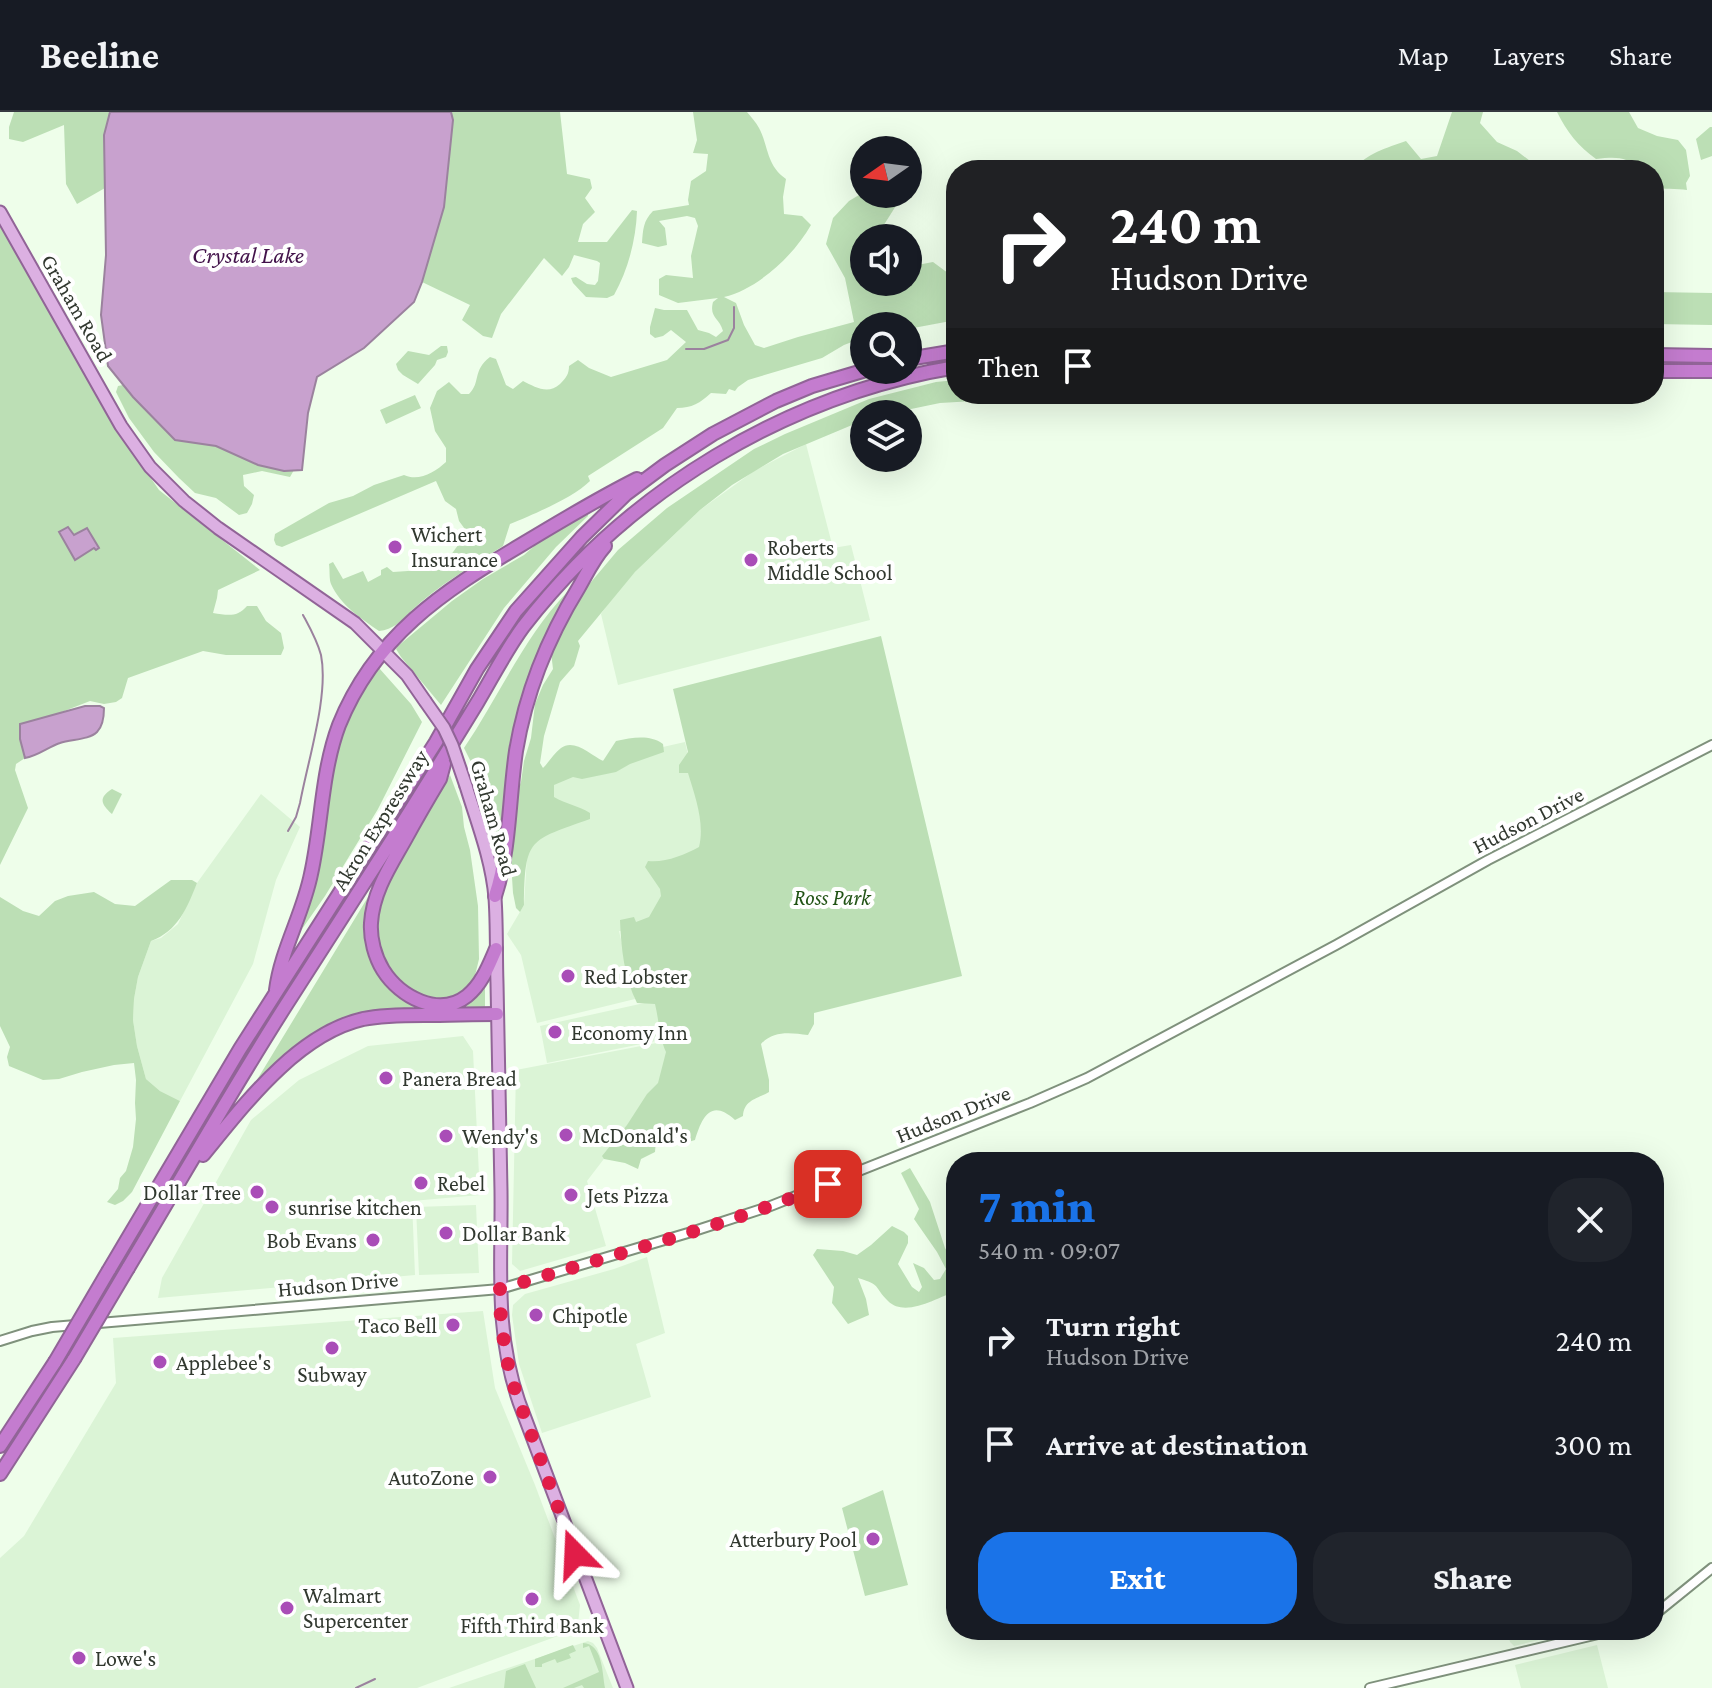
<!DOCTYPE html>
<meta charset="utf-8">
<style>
body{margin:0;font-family:"Crimson Pro",serif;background:#20242c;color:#f1f3f6;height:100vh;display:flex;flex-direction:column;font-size:30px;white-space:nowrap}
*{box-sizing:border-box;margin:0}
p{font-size:26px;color:#9ea1a6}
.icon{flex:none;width:44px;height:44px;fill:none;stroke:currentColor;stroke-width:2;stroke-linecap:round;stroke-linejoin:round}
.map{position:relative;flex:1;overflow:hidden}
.side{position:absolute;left:946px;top:1040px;width:718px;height:488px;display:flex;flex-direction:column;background:#171b24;border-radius:32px;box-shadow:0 8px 32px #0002}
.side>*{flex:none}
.banner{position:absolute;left:946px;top:48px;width:718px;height:244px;border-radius:32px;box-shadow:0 8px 32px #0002;background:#202124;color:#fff;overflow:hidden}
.needle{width:52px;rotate:256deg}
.controls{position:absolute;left:850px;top:24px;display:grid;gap:16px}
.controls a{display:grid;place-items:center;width:72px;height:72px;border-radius:50%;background:#171b24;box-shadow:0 8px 32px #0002;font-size:40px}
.pin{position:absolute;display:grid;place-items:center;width:68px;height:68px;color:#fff;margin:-34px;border-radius:16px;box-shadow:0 4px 12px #0006}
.me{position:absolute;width:88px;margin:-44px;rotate:339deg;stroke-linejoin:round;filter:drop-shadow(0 0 6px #0008)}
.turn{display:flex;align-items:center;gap:28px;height:168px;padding:0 32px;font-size:36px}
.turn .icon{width:104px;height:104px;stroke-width:2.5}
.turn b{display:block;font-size:56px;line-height:68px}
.then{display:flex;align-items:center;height:76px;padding:0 32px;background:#0003;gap:16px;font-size:30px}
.round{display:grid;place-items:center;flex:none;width:84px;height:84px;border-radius:32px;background:#20242c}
.overview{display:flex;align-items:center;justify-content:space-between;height:136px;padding:0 32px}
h1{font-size:48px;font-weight:800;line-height:60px;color:#1a73e8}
.action{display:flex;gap:16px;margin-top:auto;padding:16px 32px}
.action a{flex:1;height:92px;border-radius:32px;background:#1a73e8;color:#fff;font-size:32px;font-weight:800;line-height:92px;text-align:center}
.action a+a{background:#20242c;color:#f1f3f6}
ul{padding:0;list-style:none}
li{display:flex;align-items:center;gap:24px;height:104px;padding:0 32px}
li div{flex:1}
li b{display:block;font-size:30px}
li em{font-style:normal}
header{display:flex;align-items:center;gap:48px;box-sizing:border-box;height:112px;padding:0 40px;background:#171b24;border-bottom:2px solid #363941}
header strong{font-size:38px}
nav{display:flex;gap:44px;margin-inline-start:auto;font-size:28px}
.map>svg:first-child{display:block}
.built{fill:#dbf4d6}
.green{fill:#bcdfb5}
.water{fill:#c8a1ce;stroke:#9b829e;stroke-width:2}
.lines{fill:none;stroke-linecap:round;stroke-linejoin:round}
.stream{stroke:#9b829e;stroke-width:2}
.minor-casing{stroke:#7f917c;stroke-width:12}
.major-casing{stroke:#916497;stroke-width:15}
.highway-casing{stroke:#916497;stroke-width:16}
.minor{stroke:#fff;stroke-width:8}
.major{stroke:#dcb0e2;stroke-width:11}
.highway{stroke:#c47ccf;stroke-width:12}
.major-bridge-casing{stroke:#916497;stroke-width:15;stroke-linecap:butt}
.highway-bridge-casing{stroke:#916497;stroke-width:16;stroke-linecap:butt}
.major-bridge{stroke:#dcb0e2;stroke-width:11}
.highway-bridge{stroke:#c47ccf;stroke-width:12}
.route{stroke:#e11d48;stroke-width:14;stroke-dasharray:0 25.2}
.poi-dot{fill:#a94db7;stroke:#fff;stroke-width:3}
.labels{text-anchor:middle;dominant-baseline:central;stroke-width:8;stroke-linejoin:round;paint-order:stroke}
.street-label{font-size:22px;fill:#31382f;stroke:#fff}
.poi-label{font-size:22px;fill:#31382f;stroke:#fff;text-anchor:start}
.park-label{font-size:22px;font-style:italic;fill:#215315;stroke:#fff}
.water-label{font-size:24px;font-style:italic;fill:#42124a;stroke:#fff}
</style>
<header>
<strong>Beeline</strong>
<nav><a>Map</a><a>Layers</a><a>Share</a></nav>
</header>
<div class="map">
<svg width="1712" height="1576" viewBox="0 0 1712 1576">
<rect width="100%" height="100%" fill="#eefeea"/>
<path class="built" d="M 806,332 L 833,436 L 851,433 L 870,508 L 618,573 L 601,502 L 611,487 L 635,460 L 700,398 L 754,359 Z
M 685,630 L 725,796 L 642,820 L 619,819 L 635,887 L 537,911 L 521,843 L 507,822 L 524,793 L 527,743 L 533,732 L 542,724 L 547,661 Z
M 261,682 L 300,715 L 276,768 L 253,852 L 180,989 L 160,979 L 146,967 L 137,934 L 133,908 L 134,887 L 138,865 L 151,829 L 161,826 L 178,812 L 197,771 Z
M 658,888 L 666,927 L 547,951 L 540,914 Z
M 463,924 L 473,939 L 480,1083 L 412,1089 L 415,1163 L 158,1186 L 162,1166 L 251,1008 L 299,968 L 368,934 Z
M 667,929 L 672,958 L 587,1069 L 606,1134 L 520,1159 L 512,1152 L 516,958 Z
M 476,1093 L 479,1161 L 419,1163 L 416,1095 Z
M 647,1145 L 665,1221 L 636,1232 L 651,1285 L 542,1321 L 519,1252 L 512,1203 L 513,1193 L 525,1182 L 614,1157 Z
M 483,1199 L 495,1276 L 535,1373 L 580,1493 L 578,1512 L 563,1522 L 417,1576 L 0,1576 L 0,1446 L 24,1424 L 116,1271 L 113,1226 Z
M 1507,1518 L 1581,1518 L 1514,1534 L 1510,1530 Z
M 588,1529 L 593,1531 L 597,1536 L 613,1576 L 449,1576 Z
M 1597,1533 L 1608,1576 L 1521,1576 L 1515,1553 Z"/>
<path class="green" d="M 14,0 L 110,0 L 104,23 L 105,76 L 77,92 L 66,72 L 64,13 L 23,30 L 9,27 L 9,15 Z
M 451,0 L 560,0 L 567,62 L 590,67 L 592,76 L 585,86 L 595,100 L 583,112 L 578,130 L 607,130 L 632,98 L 637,99 C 636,128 628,158 614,183 L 607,186 L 586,185 L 573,171 L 571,166 L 576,165 L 587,172 L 595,173 L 598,169 L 600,151 L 597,149 L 574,143 L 569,155 L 562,164 L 544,146 L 501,202 L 492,226 L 483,224 L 462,208 L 470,193 L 422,170 L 444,95 L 453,8 Z
M 693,0 L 747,0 C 751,5 756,10 759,16 C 769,35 766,53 786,67 L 783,85 L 784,102 L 802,104 L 811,113 C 794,143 758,177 724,185 L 736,191 L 744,213 L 755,233 L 764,236 L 798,225 L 854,210 L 845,166 L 826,132 L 833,106 L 849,89 L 864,80 L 864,82 L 889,82 L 899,89 L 880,119 L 878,126 L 864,126 L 864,170 L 908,170 L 908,157 L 912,154 L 933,150 L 956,167 L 956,208 L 908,217 L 908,214 L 870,214 L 867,209 L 866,214 L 864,214 L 864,218 L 857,228 L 844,233 L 822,246 L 748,268 L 738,275 L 735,279 L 729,277 L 726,282 L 711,281 C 700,291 692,296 677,296 L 663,316 L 588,364 L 590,369 C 573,386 532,403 510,412 L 503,434 C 470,455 439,473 411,499 C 401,509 393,518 379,519 C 362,507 340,493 331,472 C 329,467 330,459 329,452 L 333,450 L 343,467 L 363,459 L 368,470 L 381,463 L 381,458 L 387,455 L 393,460 C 413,458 433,460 448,446 C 456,438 459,428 470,424 L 459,409 L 456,397 L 445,389 L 436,369 L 282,435 L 276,433 L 274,428 L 275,422 L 329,391 L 353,384 L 374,373 L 404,363 C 419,370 435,360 446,350 L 446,336 L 435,319 L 430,296 L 437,279 L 449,270 L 461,282 L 469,282 C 481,270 472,259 490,245 L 496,247 L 506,273 L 513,277 L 523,269 C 535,275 548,283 560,272 C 566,266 569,262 569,254 L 578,248 L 589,256 L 611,265 L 667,248 L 686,230 L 671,218 L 663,224 L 655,226 L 650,222 L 650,215 L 655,196 L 664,198 L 687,198 L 698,218 L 709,221 L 716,225 L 723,219 C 719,205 709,206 713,190 L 718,186 L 678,191 L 659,183 L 659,167 L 666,163 L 693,166 L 691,144 L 698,114 L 695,106 L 687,104 L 659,109 L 665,116 L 667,133 L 658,135 L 642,131 C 643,118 643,109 653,99 L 689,93 L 688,88 L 691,69 L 706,59 L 708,42 L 693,41 L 697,28 Z
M 1452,0 L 1483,0 L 1480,11 L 1497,30 L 1517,39 L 1534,52 L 1557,58 L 1354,58 C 1366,41 1387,36 1406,29 L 1421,47 L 1437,44 Z
M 1557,0 L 1629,0 L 1638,16 L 1657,24 L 1678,28 L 1686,38 L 1690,64 L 1686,71 L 1687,78 C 1677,76 1662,79 1654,73 L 1654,58 L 1641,58 C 1626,44 1616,45 1596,47 C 1578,34 1567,20 1557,0 Z
M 1710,15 L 1712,15 L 1712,44 L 1701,48 L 1696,27 Z
M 0,113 L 108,304 L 159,378 L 260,458 L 218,478 L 217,486 L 213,501 C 227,503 237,506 247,494 L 257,494 L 266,509 L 281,521 L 284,536 L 281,543 L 226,543 L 203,539 L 128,566 L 122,586 L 116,590 L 104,592 L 90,589 L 54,603 L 20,612 L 20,627 L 25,646 L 16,652 L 15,658 L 28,696 L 0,753 Z
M 1654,180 L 1712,181 L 1712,213 L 1654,212 Z
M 441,234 L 447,234 L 448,240 L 446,245 L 437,248 L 435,253 L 418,272 L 403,263 L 398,258 L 396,252 L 408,239 L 429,243 Z
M 956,268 L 956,282 L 1001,282 L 974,289 L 940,291 L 887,302 L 864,302 L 864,308 L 783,342 L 732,373 L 700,398 L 635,460 L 578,529 L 580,534 L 574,554 L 560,570 L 544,624 L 540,651 L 543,656 C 549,650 554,641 561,636 C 574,626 591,643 603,649 L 616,629 C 632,626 649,622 663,632 L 664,640 L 630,652 L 616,660 L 582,667 L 573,665 L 554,673 L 554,685 C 566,692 579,694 590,701 L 590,707 C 529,729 525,725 524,793 L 520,800 L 516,796 L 513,781 L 511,750 L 515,712 L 514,698 L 517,681 L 521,670 L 524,649 L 531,626 L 535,592 L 543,573 L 553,557 L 551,540 L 570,495 L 618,438 L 667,396 L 754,337 L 785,322 L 869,287 L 936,270 Z
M 123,273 L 175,328 L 216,334 L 258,353 L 294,358 L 290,365 L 262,359 L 243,363 L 244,374 L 254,383 L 252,392 L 247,401 L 239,403 L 216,386 L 195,381 L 179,366 L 154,340 L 129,306 L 116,280 L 118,274 Z
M 415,283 L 421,296 L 386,312 L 380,298 Z
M 588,401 L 588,404 L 556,435 L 504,496 L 441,593 L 401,545 L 396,537 L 398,534 L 452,489 L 483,467 L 524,443 L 549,421 Z
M 568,479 L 571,479 C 523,551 510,637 501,721 L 497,722 L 475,658 L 464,636 C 499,584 524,525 568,479 Z
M 881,524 L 962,864 L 814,901 L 814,912 L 808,923 C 791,921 774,918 761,932 L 769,968 L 769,980 C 757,987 744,988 743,1004 L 735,1008 C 711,986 702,1005 695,1028 L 685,1031 L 668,1019 L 656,1028 L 655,1040 L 641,1047 L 638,1057 L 625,1051 L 604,1047 L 602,1044 L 627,1013 L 647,982 L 658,971 L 666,940 C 659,925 659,908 655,892 L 637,891 C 624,866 621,835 620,808 L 634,805 L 636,810 L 649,805 L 661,784 L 660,777 L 645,755 L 648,749 C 665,751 684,743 699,735 C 705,711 695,684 688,661 L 679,661 L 679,653 L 688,640 L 673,577 Z
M 379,556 L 411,592 L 422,610 L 378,697 L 325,784 L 302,817 L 314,773 L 333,646 L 349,600 L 376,557 Z
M 450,663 L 462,695 L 464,715 L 470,738 L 478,794 L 479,847 L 473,872 L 467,880 L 435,892 L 397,870 L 388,859 L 375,823 L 378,794 L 387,773 Z
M 112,677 L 122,682 L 112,702 C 101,692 98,686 112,677 Z
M 171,768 L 192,768 L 197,771 C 187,796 178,819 151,829 L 138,865 L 134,887 L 133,908 L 137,934 L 146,967 L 160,979 L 180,989 L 132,1080 L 123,1089 L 115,1093 L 107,1090 L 118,1077 L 120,1066 L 126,1059 L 133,1035 L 136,1007 L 135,991 L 136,968 L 134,951 L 114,953 L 82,960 L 59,967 L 43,968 L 9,954 L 7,945 L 10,935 L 0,914 L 0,785 L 23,799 L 39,804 L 55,789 L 68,784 L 94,780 L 115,792 L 135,794 Z
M 368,785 L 371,785 L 386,870 L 437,897 L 482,873 L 485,874 L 485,896 L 357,903 L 252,976 Z
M 910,1056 L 930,1090 L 945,1136 L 954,1152 L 956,1151 L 956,1179 C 937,1186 905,1206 888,1189 C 873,1174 882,1173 858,1166 L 866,1187 L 869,1203 L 848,1212 L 832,1191 L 834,1175 L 813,1143 L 817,1137 L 843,1139 L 857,1143 L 871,1133 L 892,1114 L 904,1120 L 908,1124 L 908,1131 L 898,1152 L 912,1175 L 919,1180 L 922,1175 L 913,1151 L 924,1156 L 934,1168 L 940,1167 L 946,1157 L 937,1140 L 914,1107 L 919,1097 L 901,1061 Z
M 883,1378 L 908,1473 L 865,1484 L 842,1396 Z
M 583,1531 C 603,1532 602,1560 605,1576 L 584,1576 L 582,1573 L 574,1576 L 563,1576 L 599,1560 L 589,1534 L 583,1536 Z
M 573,1533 L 576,1539 L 569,1542 L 571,1546 L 557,1551 L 555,1547 L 542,1552 L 542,1555 L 535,1555 L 535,1547 Z
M 525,1552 L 536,1576 L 504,1576 L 506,1559 Z"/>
<path class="water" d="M 110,0 L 451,0 L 453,8 L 444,95 L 422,170 L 414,190 L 364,236 L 317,265 L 308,301 L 302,358 L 284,359 L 258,353 L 216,334 L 175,328 L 133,285 L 108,254 L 101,203 L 106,143 L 104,23 Z
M 68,415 L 74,423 L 87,416 L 99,436 L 96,438 L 94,436 L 75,448 L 59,420 Z
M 85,594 L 100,594 L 104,596 C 104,604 103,614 97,620 C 89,628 71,627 60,631 C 48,635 38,644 25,646 L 20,627 L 20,612 Z"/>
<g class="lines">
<path class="stream" d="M 686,237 L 704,237 L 728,228 L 734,216 L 734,195
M 288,719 L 296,705 L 300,691 C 308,648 329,583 321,543 C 317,528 310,516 303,503
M 356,1576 L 375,1567"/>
<defs>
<path id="minor" d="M 0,1229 L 32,1219 L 52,1215 L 500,1177 L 688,1121 L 768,1095 L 1030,991 L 1087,966 L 1336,833 L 1488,748 L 1712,633
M 1654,1503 L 1712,1456
M 1370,1576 L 1615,1518"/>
<path id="major" d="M 0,100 L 121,314 L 150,355 L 184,389 L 218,416 L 355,511 L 407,563 L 425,589
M 466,674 C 477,710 492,748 495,786 C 497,814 496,843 497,871 C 498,940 500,1010 501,1079 C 502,1154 494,1217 519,1290 L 627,1576"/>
<path id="highway" d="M 1654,243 L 1712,244
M 908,247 L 956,239
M 1654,259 L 1712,259
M 444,652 L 440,667 C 428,687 417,706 406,726 C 391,753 373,779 371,811 C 370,827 375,845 383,858 C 400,885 439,906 467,884 C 482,872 489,853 496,837
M 495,784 C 510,739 509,686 516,639 C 526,579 547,527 579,475 C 587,461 594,446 605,434
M 276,878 C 281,838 303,802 311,762 C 322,713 321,661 339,613 C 375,524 442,480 521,433 C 559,410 597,387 637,367
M 203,1043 C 244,993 297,922 363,907 C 383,903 404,903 424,903 C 448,903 473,902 497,902
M 128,1156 C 181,1068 231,979 286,893 C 319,841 353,789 386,737 C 417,689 447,640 477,591 C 492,566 506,538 523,515 C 628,379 786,283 956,255
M 109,1158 L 240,937 L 436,630 L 477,557 L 516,499 L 582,425 L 626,382 L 665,353 L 713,322 L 776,289 L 812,274 L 866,258
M 0,1334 L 55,1250
M 0,1362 L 74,1247"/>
</defs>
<use href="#minor" class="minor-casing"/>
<use href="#major" class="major-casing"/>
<use href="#highway" class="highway-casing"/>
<use href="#minor" class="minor"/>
<use href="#major" class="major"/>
<use href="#highway" class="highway"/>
<defs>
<path id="major-bridge" d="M 425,589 L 444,616 L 452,633 L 466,674"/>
<path id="highway-bridge" d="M 74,1247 L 128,1156
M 55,1250 L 109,1158"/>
</defs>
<use href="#major-bridge" class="major-bridge-casing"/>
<use href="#highway-bridge" class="highway-bridge-casing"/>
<use href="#major-bridge" class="major-bridge"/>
<use href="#highway-bridge" class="highway-bridge"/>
</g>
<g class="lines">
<path class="route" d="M 575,1442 L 510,1264 L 501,1212 L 500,1177 C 610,1144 721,1115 828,1072"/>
</g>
<g class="poi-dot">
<circle cx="395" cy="435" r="8"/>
<circle cx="751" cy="448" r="8"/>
<circle cx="568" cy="864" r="8"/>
<circle cx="555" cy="920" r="8"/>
<circle cx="386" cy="966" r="8"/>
<circle cx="566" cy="1023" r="8"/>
<circle cx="446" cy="1024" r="8"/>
<circle cx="421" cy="1071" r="8"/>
<circle cx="257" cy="1080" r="8"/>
<circle cx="571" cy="1083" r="8"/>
<circle cx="272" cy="1095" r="8"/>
<circle cx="446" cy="1121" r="8"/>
<circle cx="373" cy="1128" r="8"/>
<circle cx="536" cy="1203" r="8"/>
<circle cx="453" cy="1213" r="8"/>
<circle cx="332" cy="1236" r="8"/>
<circle cx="160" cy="1250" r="8"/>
<circle cx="490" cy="1365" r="8"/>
<circle cx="873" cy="1427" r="8"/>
<circle cx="532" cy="1487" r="8"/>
<circle cx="287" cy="1496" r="8"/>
<circle cx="79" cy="1546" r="8"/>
</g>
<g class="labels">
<g class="street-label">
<text transform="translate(77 196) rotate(60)">Graham Road</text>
<text transform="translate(494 706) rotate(74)">Graham Road</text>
<text transform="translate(380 708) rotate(-58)">Akron Expressway</text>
<text transform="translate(1528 708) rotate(-27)">Hudson Drive</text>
<text transform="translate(953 1002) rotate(-22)">Hudson Drive</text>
<text transform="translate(338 1172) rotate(-5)">Hudson Drive</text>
</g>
<g class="poi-label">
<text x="411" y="422">Wichert<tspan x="411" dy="25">Insurance</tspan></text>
<text x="767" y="435">Roberts<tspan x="767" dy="25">Middle School</tspan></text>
<text x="584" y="864">Red Lobster</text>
<text x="571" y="920">Economy Inn</text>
<text x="402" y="966">Panera Bread</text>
<text x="582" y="1023">McDonald's</text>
<text x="462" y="1024">Wendy's</text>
<text x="437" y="1071">Rebel</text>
<text x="241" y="1080" text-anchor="end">Dollar Tree</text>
<text x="587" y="1083">Jets Pizza</text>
<text x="288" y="1095">sunrise kitchen</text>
<text x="462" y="1121">Dollar Bank</text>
<text x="357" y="1128" text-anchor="end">Bob Evans</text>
<text x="552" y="1203">Chipotle</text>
<text x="437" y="1213" text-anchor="end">Taco Bell</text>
<text x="176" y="1250">Applebee's</text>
<text x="332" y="1262" text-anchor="middle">Subway</text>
<text x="474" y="1365" text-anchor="end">AutoZone</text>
<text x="857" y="1427" text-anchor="end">Atterbury Pool</text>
<text x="303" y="1483">Walmart<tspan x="303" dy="25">Supercenter</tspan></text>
<text x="532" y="1513" text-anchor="middle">Fifth Third Bank</text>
<text x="95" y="1546">Lowe's</text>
</g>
<g class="park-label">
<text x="832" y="785">Ross Park</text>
</g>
<g class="water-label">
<text x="248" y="142">Crystal Lake</text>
</g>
</g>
</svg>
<div class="controls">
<a><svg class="needle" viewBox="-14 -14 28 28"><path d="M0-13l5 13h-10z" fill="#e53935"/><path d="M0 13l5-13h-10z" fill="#9ea1a6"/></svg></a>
<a><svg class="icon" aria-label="sound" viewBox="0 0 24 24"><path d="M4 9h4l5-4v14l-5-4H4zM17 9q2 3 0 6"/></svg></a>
<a><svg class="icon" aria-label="search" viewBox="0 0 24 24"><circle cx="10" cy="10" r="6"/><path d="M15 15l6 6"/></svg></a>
<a><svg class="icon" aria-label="layers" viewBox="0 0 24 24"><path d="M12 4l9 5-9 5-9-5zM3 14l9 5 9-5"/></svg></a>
</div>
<div class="pin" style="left:828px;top:1072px;background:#d93025"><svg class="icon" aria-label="arrive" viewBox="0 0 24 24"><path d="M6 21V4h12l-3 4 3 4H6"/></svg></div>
<svg class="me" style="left:575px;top:1442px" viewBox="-20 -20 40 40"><path d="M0-17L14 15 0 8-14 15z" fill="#e11d48" stroke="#fff" stroke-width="4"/></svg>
<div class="banner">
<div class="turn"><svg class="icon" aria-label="right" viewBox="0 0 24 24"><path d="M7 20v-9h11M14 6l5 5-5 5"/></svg><div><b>240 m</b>Hudson Drive</div></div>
<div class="then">Then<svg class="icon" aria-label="arrive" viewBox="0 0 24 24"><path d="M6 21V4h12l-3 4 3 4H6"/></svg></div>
</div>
<section class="side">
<div class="overview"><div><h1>7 min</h1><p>540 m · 09:07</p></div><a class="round"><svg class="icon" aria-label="close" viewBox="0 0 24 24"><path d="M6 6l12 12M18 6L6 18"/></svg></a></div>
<ul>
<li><svg class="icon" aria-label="right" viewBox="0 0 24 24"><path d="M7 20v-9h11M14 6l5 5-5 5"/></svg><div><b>Turn right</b><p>Hudson Drive</p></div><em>240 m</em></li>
<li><svg class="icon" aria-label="arrive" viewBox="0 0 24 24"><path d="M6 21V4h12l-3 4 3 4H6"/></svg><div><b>Arrive at destination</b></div><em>300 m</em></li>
</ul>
<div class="action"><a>Exit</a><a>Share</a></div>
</section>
</div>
